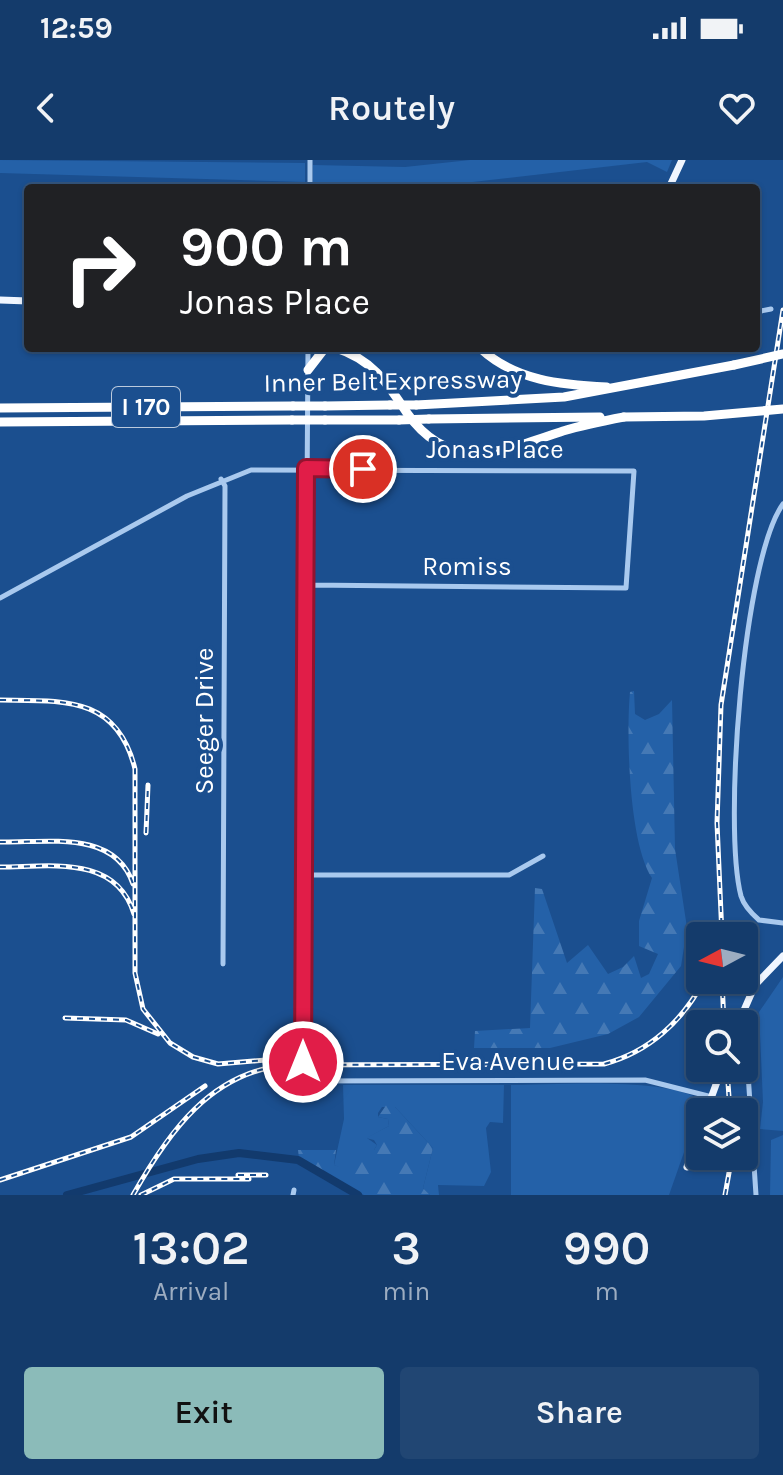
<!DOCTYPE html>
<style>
body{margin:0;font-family:Karla,sans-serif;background:#214673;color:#f1f3f6;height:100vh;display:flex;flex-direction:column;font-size:30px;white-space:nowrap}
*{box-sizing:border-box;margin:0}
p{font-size:26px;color:#9dadc1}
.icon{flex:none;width:44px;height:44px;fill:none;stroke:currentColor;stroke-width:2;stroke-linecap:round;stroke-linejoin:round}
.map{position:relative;height:1035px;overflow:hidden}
.side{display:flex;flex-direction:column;background:#143b6b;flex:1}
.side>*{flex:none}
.banner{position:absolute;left:24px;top:24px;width:736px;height:168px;border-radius:8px;box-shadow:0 2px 6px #0004,0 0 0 2px #33557e;background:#202124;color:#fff;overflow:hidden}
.needle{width:52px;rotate:263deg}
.tools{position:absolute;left:686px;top:762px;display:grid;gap:16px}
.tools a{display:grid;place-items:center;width:72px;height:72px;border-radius:8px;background:#143b6b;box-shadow:0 2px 6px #0004,0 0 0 2px #33557e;font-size:40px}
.pin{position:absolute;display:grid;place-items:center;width:68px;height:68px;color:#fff;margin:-34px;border:4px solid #fff;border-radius:50%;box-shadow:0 2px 8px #0007}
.me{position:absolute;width:88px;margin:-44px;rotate:0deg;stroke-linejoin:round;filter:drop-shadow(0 0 6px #0008)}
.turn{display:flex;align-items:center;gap:28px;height:168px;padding:0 24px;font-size:36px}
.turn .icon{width:104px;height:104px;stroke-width:2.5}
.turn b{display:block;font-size:56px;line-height:68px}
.eta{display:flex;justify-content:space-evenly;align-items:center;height:136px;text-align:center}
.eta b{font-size:48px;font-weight:600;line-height:56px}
.cta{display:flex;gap:16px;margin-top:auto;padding:16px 24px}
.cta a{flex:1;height:92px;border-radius:8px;background:#8bbbb9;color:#111;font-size:32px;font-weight:600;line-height:92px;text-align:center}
.cta a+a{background:#214673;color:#f1f3f6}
.status{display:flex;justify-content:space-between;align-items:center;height:56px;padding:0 40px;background:#143b6b;direction:ltr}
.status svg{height:22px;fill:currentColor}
header{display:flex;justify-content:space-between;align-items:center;height:104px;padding:0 24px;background:#143b6b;font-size:36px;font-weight:600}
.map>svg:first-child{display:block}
.grass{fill:#2461a8}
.forest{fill:url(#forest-firs)}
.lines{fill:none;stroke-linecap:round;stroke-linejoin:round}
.river{stroke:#123a6d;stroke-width:8}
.minor{stroke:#a9c9ee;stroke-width:5}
.major{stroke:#f0f6ff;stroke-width:7}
.highway{stroke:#fff;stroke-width:9}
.rail-casing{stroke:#fff;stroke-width:5}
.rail{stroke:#1b4f8f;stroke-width:2;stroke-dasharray:6;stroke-linecap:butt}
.highway-bridge{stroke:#fff;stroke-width:9}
.route-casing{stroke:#92132f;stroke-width:20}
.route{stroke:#e11d48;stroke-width:14}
.labels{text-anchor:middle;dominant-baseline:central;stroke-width:8;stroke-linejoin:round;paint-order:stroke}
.shield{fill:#1b4f8f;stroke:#bbcadd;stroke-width:2}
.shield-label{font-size:24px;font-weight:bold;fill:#fff}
.street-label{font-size:26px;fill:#fff;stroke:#1b4f8f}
</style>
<div class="status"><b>12:59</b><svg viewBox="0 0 49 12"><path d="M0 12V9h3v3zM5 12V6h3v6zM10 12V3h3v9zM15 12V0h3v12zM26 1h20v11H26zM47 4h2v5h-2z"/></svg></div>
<header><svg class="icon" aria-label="back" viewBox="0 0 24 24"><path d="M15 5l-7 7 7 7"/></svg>Routely<svg class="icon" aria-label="heart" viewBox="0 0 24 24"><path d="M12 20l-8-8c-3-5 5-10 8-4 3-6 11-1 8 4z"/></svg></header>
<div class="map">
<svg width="783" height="1035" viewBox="0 0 783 1035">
<defs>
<pattern id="forest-firs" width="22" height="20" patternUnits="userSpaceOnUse" patternTransform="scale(2)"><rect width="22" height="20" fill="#2461a8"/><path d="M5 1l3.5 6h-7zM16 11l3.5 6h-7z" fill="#4579b5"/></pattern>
</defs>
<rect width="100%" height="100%" fill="#1b4f8f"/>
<path class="grass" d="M 0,0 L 305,3 L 305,22 L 0,13 Z
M 470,0 L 672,0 L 667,12 L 647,2 L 420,28 L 313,23 L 313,5 L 405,7 Z
M 783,817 L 783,971 L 760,969 L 763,942 L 759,852 Z
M 343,925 L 504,925 L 503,963 L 490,962 L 486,968 L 491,1012 L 484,1026 L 438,1025 L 439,1035 L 430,1035 L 423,1028 L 433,988 L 395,947 L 382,947 L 378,953 L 378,957 L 388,959 L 389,966 L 367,978 L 377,985 L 374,990 L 343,1009 L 334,1005 L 344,959 Z
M 511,925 C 555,925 669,916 702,941 L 669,1035 L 511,1035 Z
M 783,975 L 783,1035 L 770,1035 L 771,980 Z"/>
<path class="forest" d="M 634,531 L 635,554 L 645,560 L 659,554 L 672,540 L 675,689 L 687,768 L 681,806 L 639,857 L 608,874 L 550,888 L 474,888 L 475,871 L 530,868 L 535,728 L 542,729 L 567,803 L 588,785 L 608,814 L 623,807 L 634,796 L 641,818 L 649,814 L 658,794 L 639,786 L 639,761 L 652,718 C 629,684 626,575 630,532 Z
M 387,944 L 395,947 L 433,988 L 423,1028 L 430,1035 L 364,1035 L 299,998 L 298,990 L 336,990 L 334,1005 L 343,1008 L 359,990 L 374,990 L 377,985 L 374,980 L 366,978 L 389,966 L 388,959 L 378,957 Z"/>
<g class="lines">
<path class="river" d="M 67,1035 L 198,999 L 239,993 L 298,1000 L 358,1035"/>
<path class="minor" d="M 310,28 L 310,0
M 756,152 L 771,149
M 308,188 L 303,921 L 645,920 L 712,937
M 221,319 L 225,326 L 223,804
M 783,344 C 743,399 723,668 741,736 C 744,746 751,753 759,760 L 783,763
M 0,438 L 187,336 L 251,310 L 634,311 L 626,428 L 308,425
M 304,715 L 509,715 L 543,696
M 744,852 L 756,1035
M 293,1035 L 294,1030"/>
<path class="major" d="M 669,28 L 682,0
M 0,140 L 28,141
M 738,864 L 755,825 L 783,796
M 744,885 L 746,886
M 706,952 L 722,908
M 687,1007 L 700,970"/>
<path class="highway" d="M 336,188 C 373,200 387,223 407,253 C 451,316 506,290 563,271 C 583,265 603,261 624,257
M 480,188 C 515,221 562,225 607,227
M 308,210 L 325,188
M 416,245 L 564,237 L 734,205
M 325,246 L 390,245
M 0,248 L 293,246
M 429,259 L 600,257
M 325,260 L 399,260
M 0,262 L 292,260"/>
<defs>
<path id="rail" d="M 0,540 C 62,541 117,535 135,609 L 135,813 L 143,849 L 170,883 L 193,897 L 218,904 L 266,900
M 146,673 L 148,625
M 0,682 C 46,683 115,669 133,724
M 0,707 C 49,707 116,694 134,754
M 722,776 L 717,663 L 721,545 L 783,150
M 722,820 L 724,864
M 65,858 L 126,860 L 158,874
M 727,908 L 730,952
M 238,1015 L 266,1015
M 0,1020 L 131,977 L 205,926
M 133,1035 C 168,973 211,911 288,905 L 604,904 C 649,892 683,861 704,820
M 141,1035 L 174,1019 L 249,1019
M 725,1035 L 732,996"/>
</defs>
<use href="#rail" class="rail-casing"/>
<use href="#rail" class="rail"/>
<path class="highway-bridge" d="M 734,205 L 783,194
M 390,245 L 416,245
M 293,246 L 325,246
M 624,257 L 704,256 L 783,249
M 292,260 L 325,260
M 399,260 L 429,259"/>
</g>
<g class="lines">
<defs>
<path id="route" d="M 303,902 L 306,308 L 363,309"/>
</defs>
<use href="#route" class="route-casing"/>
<use href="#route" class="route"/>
</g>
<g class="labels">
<rect class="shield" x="112" y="227" width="68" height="40" rx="6"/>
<g class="shield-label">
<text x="146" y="247">I 170</text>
</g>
<g class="street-label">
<text transform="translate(393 221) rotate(-1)">Inner Belt Expressway</text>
<text x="495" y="289">Jonas Place</text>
<text x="467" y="406">Romiss</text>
<text transform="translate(204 561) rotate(-90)">Seeger Drive</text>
<text x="508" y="901">Eva Avenue</text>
</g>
</g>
</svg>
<div class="tools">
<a><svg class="needle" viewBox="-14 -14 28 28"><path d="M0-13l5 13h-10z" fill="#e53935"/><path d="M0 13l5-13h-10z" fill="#9dadc1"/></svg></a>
<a><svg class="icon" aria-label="search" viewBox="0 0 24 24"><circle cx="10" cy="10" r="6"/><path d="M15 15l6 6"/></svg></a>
<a><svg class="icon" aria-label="layers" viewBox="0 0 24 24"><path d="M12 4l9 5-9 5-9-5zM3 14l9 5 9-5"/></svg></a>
</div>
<div class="pin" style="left:363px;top:309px;background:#d93025"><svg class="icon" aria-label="arrive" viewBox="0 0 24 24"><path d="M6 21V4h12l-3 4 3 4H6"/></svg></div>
<svg class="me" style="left:303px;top:902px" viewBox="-20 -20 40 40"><circle r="17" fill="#e11d48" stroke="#fff" stroke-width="3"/><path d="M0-11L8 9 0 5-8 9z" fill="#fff"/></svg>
<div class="banner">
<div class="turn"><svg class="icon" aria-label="right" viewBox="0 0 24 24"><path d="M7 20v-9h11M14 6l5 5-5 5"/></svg><div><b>900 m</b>Jonas Place</div></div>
</div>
</div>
<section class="side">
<div class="eta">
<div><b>13:02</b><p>Arrival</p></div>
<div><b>3</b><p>min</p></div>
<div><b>990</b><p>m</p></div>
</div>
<div class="cta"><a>Exit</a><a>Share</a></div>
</section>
